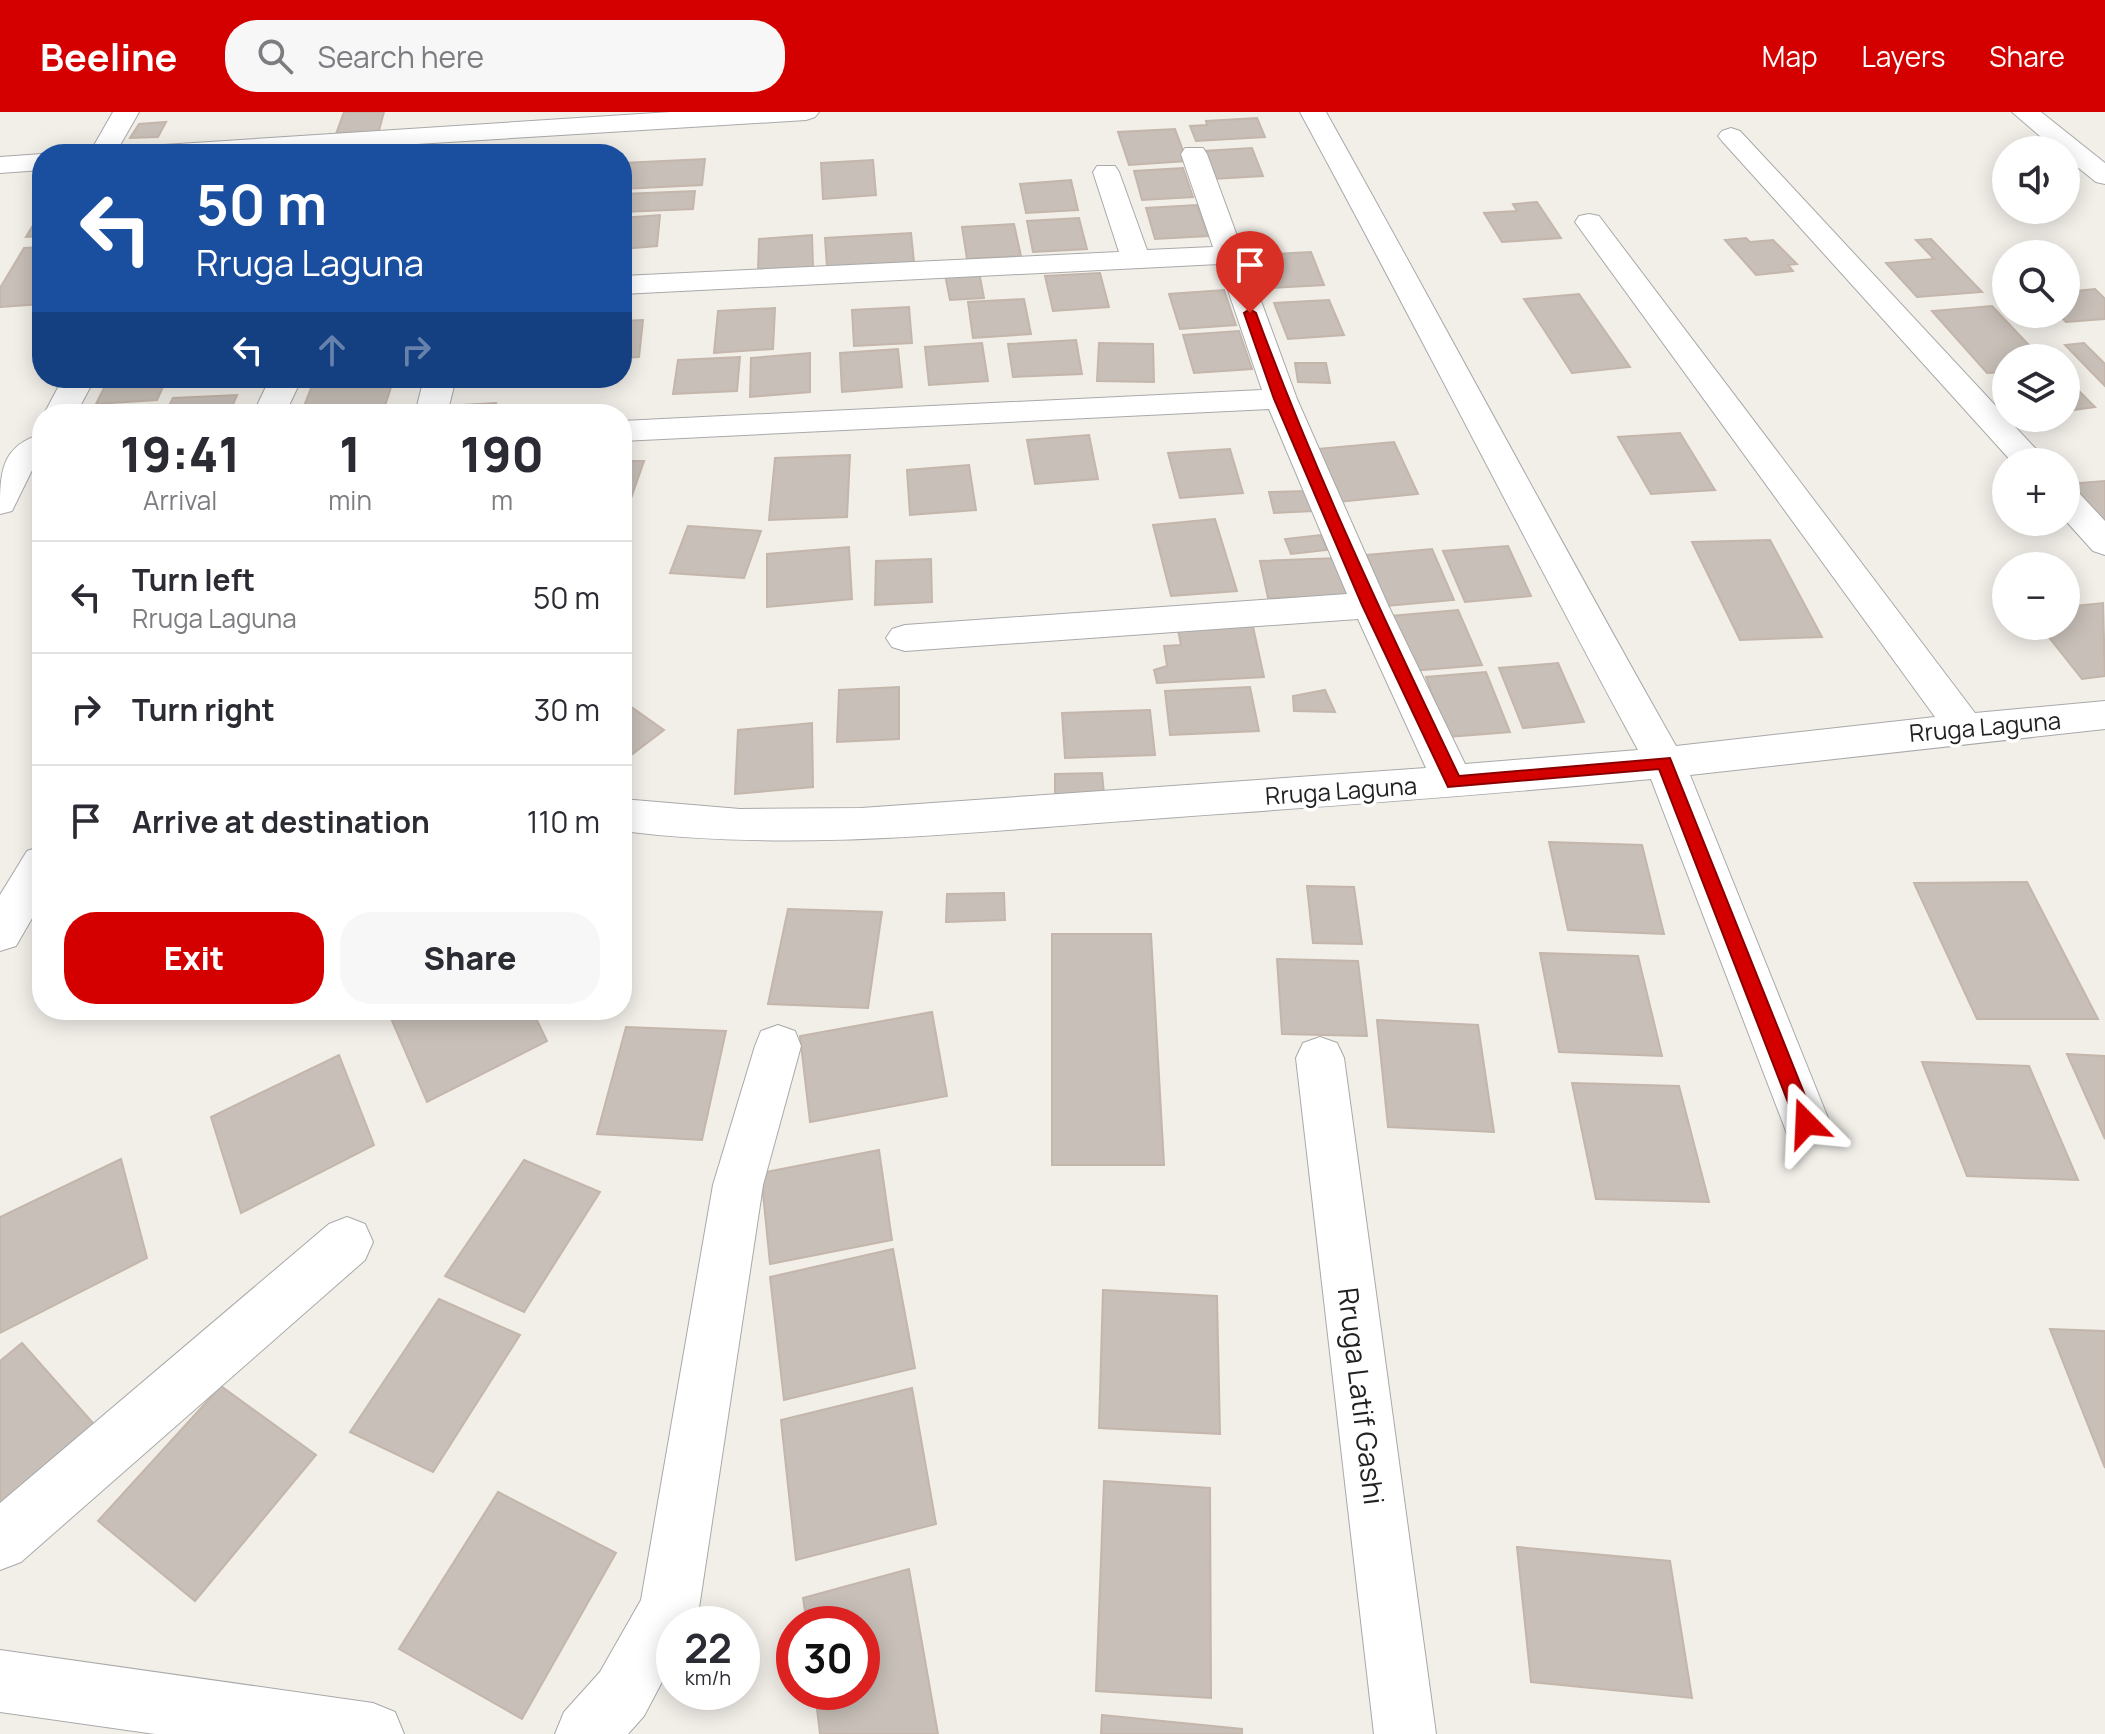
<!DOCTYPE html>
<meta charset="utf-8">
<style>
body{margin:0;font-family:Manrope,sans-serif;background:#f7f7f7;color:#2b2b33;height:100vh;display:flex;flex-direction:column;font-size:30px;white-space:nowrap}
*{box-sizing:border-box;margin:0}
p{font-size:26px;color:#7c7c81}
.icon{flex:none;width:44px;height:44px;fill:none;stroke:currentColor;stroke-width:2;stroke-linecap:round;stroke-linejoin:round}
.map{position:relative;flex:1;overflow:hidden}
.panel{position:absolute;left:32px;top:292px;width:600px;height:616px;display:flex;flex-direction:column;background:#fff;border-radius:32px;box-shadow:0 4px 20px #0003}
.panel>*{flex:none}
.top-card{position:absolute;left:32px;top:32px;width:600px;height:244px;border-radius:32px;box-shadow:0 4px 20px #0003;background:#1a4fa0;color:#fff;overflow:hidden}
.buttons{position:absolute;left:1992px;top:24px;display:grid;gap:16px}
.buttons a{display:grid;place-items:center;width:88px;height:88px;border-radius:50%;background:#fff;box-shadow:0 4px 20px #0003;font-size:40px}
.speed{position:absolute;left:656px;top:1494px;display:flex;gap:16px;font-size:40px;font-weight:700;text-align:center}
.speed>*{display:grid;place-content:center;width:104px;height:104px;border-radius:50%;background:#fff;box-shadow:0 4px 20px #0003;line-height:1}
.speed small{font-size:20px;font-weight:400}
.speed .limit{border:12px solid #d22;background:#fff;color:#111}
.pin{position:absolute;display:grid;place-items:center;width:68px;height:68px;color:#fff;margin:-82px -34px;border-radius:50% 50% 50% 0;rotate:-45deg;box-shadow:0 0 8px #0007}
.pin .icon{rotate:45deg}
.me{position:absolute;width:88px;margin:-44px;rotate:339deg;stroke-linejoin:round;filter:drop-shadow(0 0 6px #0008)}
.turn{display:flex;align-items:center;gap:28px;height:168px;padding:0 32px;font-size:36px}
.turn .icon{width:104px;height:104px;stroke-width:2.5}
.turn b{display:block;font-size:56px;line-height:68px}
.lanes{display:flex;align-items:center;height:76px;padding:0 32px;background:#0003;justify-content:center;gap:40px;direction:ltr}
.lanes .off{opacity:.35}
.eta{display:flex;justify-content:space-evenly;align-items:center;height:136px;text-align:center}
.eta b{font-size:48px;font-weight:800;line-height:56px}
.cta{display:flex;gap:16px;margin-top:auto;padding:16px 32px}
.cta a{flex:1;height:92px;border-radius:32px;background:#d40000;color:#fff;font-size:32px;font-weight:800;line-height:92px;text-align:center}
.cta a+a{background:#f7f7f7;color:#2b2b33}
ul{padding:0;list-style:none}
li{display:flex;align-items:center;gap:24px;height:112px;padding:0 32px;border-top:2px solid #e1e1e2}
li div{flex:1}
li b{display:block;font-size:30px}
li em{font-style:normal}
header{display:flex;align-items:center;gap:48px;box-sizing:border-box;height:112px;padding:0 40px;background:#d40000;color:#fff}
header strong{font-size:38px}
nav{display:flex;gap:44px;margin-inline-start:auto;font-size:28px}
.search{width:560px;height:72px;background:#f7f7f7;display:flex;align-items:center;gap:20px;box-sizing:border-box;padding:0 28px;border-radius:32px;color:#7c7c81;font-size:30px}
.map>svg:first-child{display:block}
.building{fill:#c7bfb8;stroke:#c4b6ab;stroke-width:2}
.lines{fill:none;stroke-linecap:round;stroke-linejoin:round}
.minor-casing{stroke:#a9a9a9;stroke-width:2}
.minor{fill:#fff;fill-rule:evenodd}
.route{fill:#d40000;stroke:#8a0000;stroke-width:2}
.labels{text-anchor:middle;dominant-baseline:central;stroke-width:7;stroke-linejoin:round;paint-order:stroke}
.street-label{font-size:24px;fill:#222;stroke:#fff}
.near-street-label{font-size:28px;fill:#222;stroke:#fff}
</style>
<header>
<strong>Beeline</strong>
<div class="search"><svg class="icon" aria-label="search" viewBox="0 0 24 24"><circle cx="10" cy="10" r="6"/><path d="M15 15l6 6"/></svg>Search here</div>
<nav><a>Map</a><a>Layers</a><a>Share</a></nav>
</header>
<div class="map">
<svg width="2105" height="1622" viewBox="0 0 2105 1622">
<rect width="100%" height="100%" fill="#f2efe9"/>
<path class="building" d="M 344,0 L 384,0 L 378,22 L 335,25 Z
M 1257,6 L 1265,25 L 1196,29 L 1190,14 L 1207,13 L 1206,9 Z
M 166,10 L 158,25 L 130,26 L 139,12 Z
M 1175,17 L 1187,49 L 1129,53 L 1118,20 Z
M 1252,36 L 1263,64 L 1213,67 L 1203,39 Z
M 705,47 L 702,73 L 622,77 L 622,51 Z
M 873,48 L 876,83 L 823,87 L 821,51 Z
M 1183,56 L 1193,85 L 1142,88 L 1134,59 Z
M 1071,68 L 1078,98 L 1026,101 L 1020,72 Z
M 695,79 L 693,97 L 622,100 L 622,82 Z
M 1537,90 L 1561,126 L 1502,130 L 1484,101 L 1517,99 L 1513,92 Z
M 1197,93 L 1208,124 L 1155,127 L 1146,96 Z
M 42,98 L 42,124 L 26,125 Z
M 660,103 L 657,134 L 622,137 L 622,106 Z
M 1079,106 L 1087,137 L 1033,140 L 1027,109 Z
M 1014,112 L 1021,144 L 967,147 L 962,115 Z
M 911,121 L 914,150 L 827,155 L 825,126 Z
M 812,123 L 813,155 L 758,159 L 759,127 Z
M 1746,126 L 1750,130 L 1773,128 L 1797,152 L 1788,153 L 1793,159 L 1756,163 L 1725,128 Z
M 1931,127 L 1982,180 L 1917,185 L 1886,151 L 1934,147 L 1916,128 Z
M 42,135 L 42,192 L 0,195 L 0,176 L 24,136 Z
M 1311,140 L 1324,173 L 1270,176 L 1258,143 Z
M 979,160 L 984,186 L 950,188 L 945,163 Z
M 1100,161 L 1109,195 L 1053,199 L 1045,164 Z
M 2095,177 L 2105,187 L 2105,207 L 2066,210 L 2058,202 L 2066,202 L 2066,180 Z
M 1224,178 L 1236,213 L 1180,217 L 1169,182 Z
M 1579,182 L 1630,255 L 1572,261 L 1524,187 Z
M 1024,187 L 1031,222 L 973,226 L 968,190 Z
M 1329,188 L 1344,223 L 1288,227 L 1274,191 Z
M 1992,194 L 2041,246 L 2006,246 L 2006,260 L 1987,261 L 1932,199 Z
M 909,195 L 912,231 L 854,234 L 852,198 Z
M 775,196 L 773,237 L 714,241 L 718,199 Z
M 643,208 L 639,245 L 622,246 L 622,209 Z
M 1239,219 L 1252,257 L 1194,261 L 1183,223 Z
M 1076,228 L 1082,262 L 1013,265 L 1008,232 Z
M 982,231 L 988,269 L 929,273 L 925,235 Z
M 1099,231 L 1153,232 L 1154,270 L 1097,269 Z
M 2084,231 L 2105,252 L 2105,274 L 2065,233 Z
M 898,237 L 902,275 L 842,280 L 840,241 Z
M 810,241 L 810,280 L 750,285 L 751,246 Z
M 740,245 L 737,279 L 673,282 L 678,248 Z
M 1295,251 L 1326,251 L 1330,271 L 1298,270 Z
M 109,266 L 167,266 L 157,288 L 96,292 Z
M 191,266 L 245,266 L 242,272 L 187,275 Z
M 315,266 L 394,266 L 383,300 L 301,302 Z
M 2066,266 L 2095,295 L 2066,299 Z
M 237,283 L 229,302 L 165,302 L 173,286 Z
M 496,291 L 493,302 L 443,302 L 445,294 Z
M 1680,321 L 1715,378 L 1651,382 L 1618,325 Z
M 1089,323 L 1098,367 L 1035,372 L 1027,328 Z
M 1394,330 L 1418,382 L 1338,390 L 1316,337 Z
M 1230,337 L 1243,381 L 1180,386 L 1168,341 Z
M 850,343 L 847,405 L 769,408 L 775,346 Z
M 622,349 L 644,349 L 628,395 L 622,395 Z
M 969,353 L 976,398 L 910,403 L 907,358 Z
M 2105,369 L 2105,409 L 2098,409 L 2066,372 Z
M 1308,379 L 1313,399 L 1274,401 L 1269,380 Z
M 1215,407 L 1237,479 L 1171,484 L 1153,413 Z
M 688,414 L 761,419 L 744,466 L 670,461 Z
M 1321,423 L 1327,438 L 1291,442 L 1285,427 Z
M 1770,428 L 1822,525 L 1740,528 L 1692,430 Z
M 1508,434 L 1531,484 L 1465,490 L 1443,439 Z
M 849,435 L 852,487 L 767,495 L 767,442 Z
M 1432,437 L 1454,488 L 1386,494 L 1367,443 Z
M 1339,446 L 1350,484 L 1268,486 L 1260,449 Z
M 931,447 L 932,490 L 875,493 L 876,449 Z
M 2103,491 L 2105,564 L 2082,567 L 2040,514 L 2066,514 L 2066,495 Z
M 1458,498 L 1482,553 L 1411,559 L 1391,504 Z
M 1252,510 L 1264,565 L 1157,571 L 1154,558 L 1167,554 L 1164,534 L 1181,533 L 1177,513 Z
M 1558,551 L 1584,610 L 1523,616 L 1499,556 Z
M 1486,560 L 1510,620 L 1448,625 L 1426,565 Z
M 899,575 L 899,627 L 837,630 L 839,578 Z
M 1250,575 L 1259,619 L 1170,623 L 1165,579 Z
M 1325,578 L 1335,600 L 1294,599 L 1293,584 Z
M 630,594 L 664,618 L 622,650 L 622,600 Z
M 1150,598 L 1155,643 L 1065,646 L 1062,601 Z
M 812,611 L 813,675 L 735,682 L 738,618 Z
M 1102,661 L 1104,682 L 1055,682 L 1055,662 Z
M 1549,730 L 1642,733 L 1664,822 L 1568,818 Z
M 2027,770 L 2098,907 L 1977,907 L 1914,771 Z
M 1307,774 L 1354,775 L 1362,832 L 1313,831 Z
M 1004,781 L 1005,808 L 946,810 L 947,782 Z
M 788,797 L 882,800 L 868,896 L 768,892 Z
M 1052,822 L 1151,822 L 1164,1053 L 1052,1053 Z
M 1540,841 L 1638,844 L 1662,944 L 1559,940 Z
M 1277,847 L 1358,849 L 1367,924 L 1282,922 Z
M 402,898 L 532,898 L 547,929 L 427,990 L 390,904 Z
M 932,900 L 947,984 L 810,1010 L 800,924 Z
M 1377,908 L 1478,913 L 1494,1020 L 1388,1015 Z
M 626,915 L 726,919 L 702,1028 L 597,1022 Z
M 2067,942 L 2105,944 L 2105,1027 Z
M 339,943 L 374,1033 L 241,1101 L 211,1005 Z
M 1922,950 L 2029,954 L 2078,1068 L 1967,1064 Z
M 1572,971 L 1679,974 L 1709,1090 L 1596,1087 Z
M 879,1038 L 892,1128 L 770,1152 L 761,1061 Z
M 121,1047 L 147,1146 L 0,1221 L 0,1105 Z
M 524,1048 L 600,1080 L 524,1200 L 445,1164 Z
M 893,1137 L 915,1256 L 784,1288 L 770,1165 Z
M 1103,1178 L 1217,1184 L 1220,1322 L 1099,1316 Z
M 439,1187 L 520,1223 L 433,1360 L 350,1320 Z
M 2050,1217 L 2105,1219 L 2105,1356 Z
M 22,1231 L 100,1319 L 0,1410 L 0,1249 Z
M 221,1274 L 316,1343 L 195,1489 L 98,1409 Z
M 912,1276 L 936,1412 L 796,1448 L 781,1308 Z
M 1104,1369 L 1210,1376 L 1211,1586 L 1096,1579 Z
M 498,1380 L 616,1441 L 522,1607 L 399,1537 Z
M 1517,1435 L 1670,1449 L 1692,1586 L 1531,1570 Z
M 909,1457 L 938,1622 L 820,1622 L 815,1580 L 862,1580 L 862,1512 L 807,1512 L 803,1486 Z
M 1102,1603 L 1242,1617 L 1242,1622 L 1101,1622 Z"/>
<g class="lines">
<defs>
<path id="minor" d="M 113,0 L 139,0 L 115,42 L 89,42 Z
M 671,0 L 819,0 L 815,5 L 806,8 L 253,42 L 135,42 L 139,36 L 148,34 Z
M 1300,0 L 1326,0 C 1444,211 1557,424 1676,634 L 1935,605 L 1575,110 L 1579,104 L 1589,102 L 1599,104 L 1975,601 L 2105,589 L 2105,617 L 1690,663 L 1830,1011 L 1823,1027 L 1806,1033 L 1789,1027 L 1651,667 C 1467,685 1283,697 1098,711 C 938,723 782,739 622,719 L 622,687 L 740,697 L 861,696 L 1426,656 L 1358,507 L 905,539 L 892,535 L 886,526 L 892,517 L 905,513 L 1347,482 L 1269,297 L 622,329 L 622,309 L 1262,278 L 1219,152 L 622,182 L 622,164 L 1119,140 L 1093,60 L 1097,54 L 1115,54 L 1119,60 L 1147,138 L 1213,135 L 1181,42 L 1185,36 L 1203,36 L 1207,42 L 1297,287 L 1388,493 L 1465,652 L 1638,638 C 1523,426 1415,212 1300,0 Z
M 2012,0 L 2041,0 L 2105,51 L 2105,72 L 2096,70 L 2066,46 L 2066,38 L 2056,38 Z
M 1731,16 L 1740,19 L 2048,350 L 2012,350 L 1722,29 L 1718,24 L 1722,19 Z
M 42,42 L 42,58 L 0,61 L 0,45 Z
M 63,266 L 95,266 L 76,302 L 44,302 Z
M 270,266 L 302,266 L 285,302 L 253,302 Z
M 424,266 L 456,266 L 447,302 L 415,302 Z
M 42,322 L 42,345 L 37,348 L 12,399 L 0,402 C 0,361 0,334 42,322 Z
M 2066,377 L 2078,380 L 2105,409 L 2105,443 L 2093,439 L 2066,409 Z
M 42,734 L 42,789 L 16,834 L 0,839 L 0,783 L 27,739 Z
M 778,913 L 795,919 L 801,934 L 763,1073 L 699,1496 L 692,1512 L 674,1512 L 674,1547 L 644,1604 L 628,1622 L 555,1622 L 564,1600 L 600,1560 L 641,1488 L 713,1073 L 755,934 L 761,919 Z
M 1320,925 L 1337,931 L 1344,946 L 1436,1622 L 1374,1622 L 1296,946 L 1303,931 Z
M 347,1105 L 365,1112 L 373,1130 L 365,1148 L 21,1450 L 0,1458 L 0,1391 L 329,1112 Z
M 0,1538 L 373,1591 L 395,1600 L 404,1622 L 155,1622 L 0,1600 Z"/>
</defs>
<use href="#minor" class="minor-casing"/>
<use href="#minor" class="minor"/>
</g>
<path class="route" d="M 1250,197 L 1256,201 C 1314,359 1386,512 1459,664 L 1670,646 L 1816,1011 L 1814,1018 L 1806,1020 L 1799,1018 L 1796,1011 L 1659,657 L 1448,675 L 1362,493 L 1274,287 L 1244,201 Z"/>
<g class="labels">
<g class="street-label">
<text transform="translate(1985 614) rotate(-5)">Rruga Laguna</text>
<text transform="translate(1341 678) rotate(-4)">Rruga Laguna</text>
</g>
<g class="near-street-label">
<text transform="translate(1362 1284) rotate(83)">Rruga Latif Gashi</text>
</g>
</g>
</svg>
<div class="buttons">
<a><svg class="icon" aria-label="sound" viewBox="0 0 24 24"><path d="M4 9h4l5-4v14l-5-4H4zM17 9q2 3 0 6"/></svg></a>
<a><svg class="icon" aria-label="search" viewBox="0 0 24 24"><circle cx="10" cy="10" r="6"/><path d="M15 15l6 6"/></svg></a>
<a><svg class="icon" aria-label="layers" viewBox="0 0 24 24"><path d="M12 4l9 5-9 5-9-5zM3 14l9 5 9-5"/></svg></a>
<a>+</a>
<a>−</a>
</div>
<div class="speed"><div>22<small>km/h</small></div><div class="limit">30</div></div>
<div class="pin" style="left:1250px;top:201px;background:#d93025"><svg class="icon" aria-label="arrive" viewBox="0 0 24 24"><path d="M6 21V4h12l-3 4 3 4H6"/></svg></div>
<svg class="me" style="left:1806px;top:1011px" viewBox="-20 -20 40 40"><path d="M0-17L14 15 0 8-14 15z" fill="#d40000" stroke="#fff" stroke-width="4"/></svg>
<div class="top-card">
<div class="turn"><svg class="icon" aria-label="left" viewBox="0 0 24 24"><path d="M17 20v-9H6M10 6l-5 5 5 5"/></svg><div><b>50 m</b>Rruga Laguna</div></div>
<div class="lanes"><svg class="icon" aria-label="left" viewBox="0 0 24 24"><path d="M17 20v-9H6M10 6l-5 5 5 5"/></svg><svg class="icon off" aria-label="ahead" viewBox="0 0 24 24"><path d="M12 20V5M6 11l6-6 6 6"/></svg><svg class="icon off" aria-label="right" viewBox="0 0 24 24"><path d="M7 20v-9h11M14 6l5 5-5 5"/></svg></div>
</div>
<section class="panel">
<div class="eta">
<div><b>19:41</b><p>Arrival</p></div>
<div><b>1</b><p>min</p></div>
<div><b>190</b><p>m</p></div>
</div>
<ul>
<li><svg class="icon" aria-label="left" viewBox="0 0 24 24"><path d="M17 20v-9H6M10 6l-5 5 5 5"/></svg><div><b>Turn left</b><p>Rruga Laguna</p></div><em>50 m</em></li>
<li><svg class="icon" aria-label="right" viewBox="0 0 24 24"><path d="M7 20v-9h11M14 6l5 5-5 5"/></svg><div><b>Turn right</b></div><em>30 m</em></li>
<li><svg class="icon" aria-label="arrive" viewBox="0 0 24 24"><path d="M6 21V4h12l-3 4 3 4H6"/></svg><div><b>Arrive at destination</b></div><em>110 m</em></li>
</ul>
<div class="cta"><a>Exit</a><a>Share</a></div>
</section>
</div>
